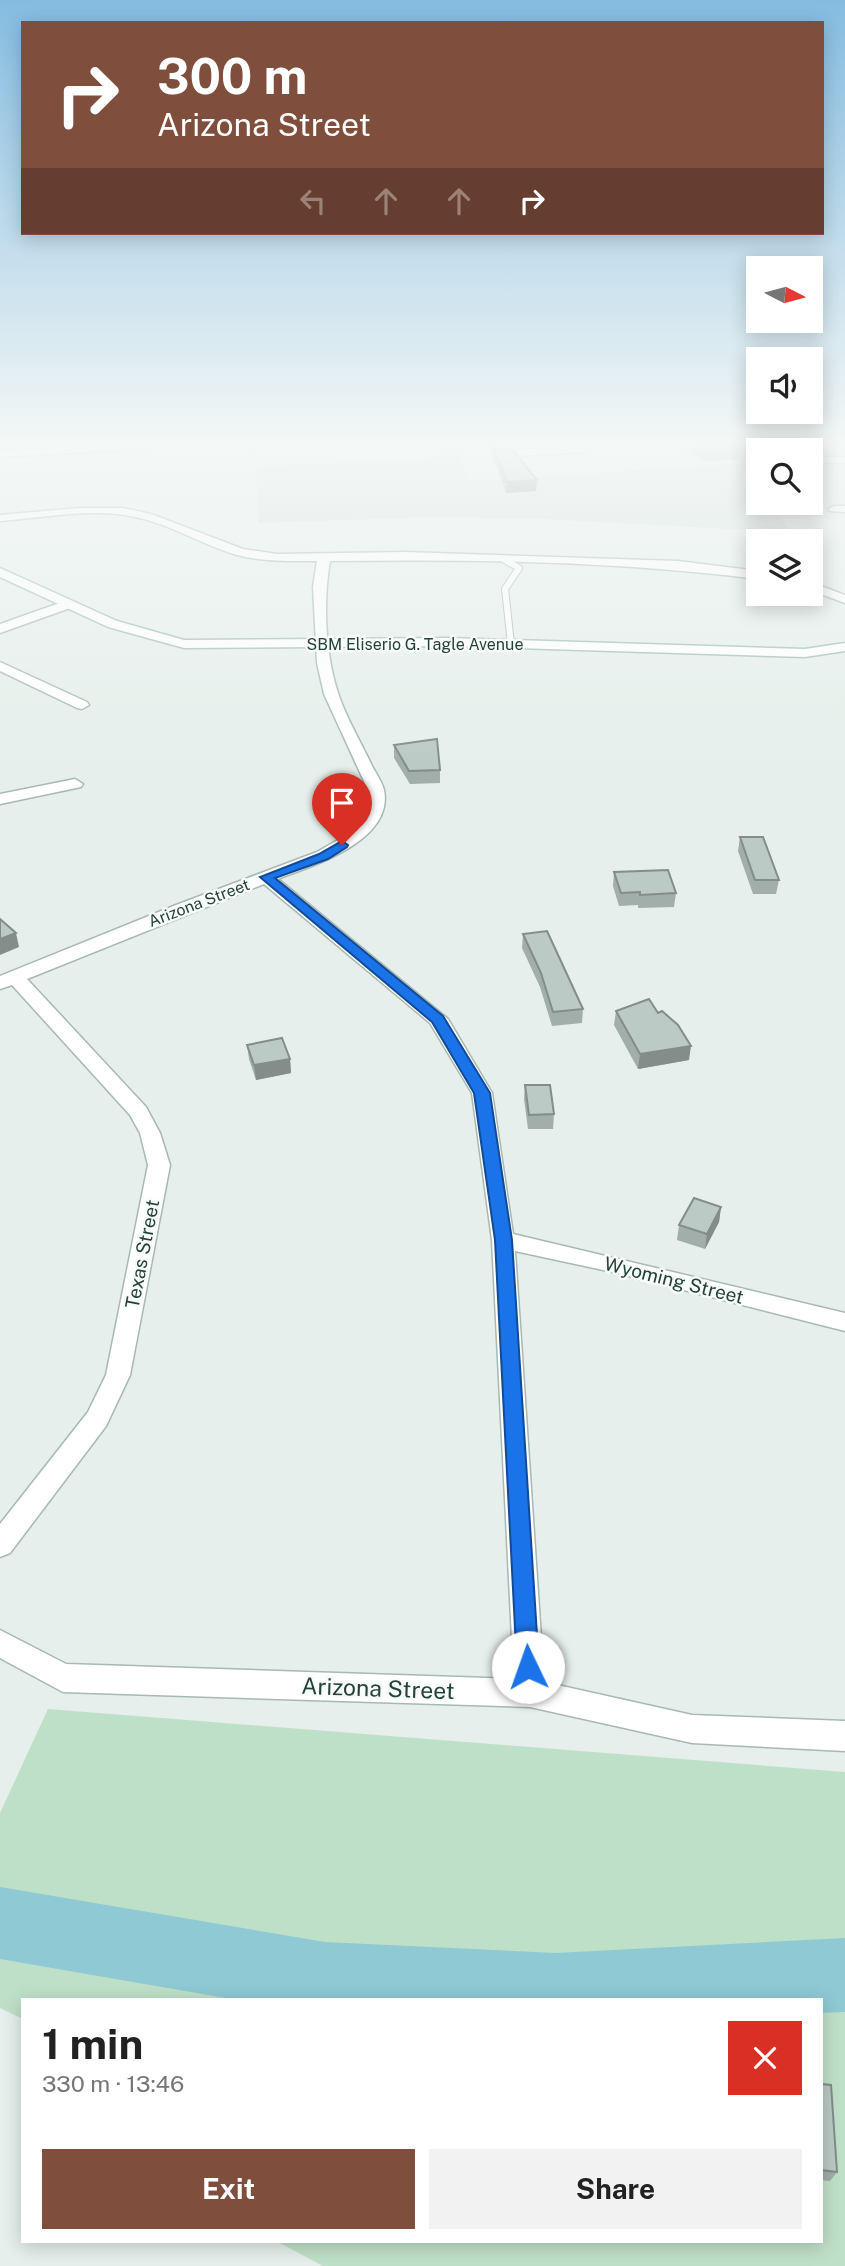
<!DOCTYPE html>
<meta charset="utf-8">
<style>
body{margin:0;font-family:"Public Sans",sans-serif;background:#f2f2f2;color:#222;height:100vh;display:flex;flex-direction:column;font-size:26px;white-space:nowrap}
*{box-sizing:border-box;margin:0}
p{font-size:23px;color:#767676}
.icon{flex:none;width:38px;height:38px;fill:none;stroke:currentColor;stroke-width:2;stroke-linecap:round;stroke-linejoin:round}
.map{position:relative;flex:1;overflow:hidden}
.sheet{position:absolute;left:21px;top:1998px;width:802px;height:245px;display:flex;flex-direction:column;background:#fff;border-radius:0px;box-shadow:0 4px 18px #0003}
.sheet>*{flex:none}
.banner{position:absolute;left:21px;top:21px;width:803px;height:214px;border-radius:0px;box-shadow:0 4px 18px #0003;background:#804e3d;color:#fff;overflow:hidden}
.needle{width:46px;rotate:96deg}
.tools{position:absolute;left:746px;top:256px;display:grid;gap:14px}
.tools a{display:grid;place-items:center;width:77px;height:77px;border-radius:0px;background:#fff;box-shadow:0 4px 18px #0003;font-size:35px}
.pin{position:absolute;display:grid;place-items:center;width:60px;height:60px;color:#fff;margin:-72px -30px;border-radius:50% 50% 50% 0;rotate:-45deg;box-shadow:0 0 7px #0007}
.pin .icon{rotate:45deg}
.me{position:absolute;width:77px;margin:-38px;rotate:357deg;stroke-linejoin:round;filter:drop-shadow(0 0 5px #0008)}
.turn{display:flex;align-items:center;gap:24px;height:147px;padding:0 21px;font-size:32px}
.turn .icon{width:91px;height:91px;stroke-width:2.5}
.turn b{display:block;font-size:49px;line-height:60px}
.lanes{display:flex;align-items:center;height:66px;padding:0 21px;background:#0003;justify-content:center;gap:35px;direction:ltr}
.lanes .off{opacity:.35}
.round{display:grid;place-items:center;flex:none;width:74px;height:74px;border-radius:0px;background:#f2f2f2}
.overview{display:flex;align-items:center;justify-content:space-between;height:119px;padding:0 21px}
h1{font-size:42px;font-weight:700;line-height:52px}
.button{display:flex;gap:14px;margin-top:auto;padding:14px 21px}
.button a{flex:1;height:80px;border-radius:0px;background:#804e3d;color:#fff;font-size:28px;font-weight:700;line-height:80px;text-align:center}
.button a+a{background:#f2f2f2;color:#222}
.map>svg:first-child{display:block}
.built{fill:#d4dfda}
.green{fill:#bfe0c8}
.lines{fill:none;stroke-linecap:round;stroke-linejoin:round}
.river{fill:#8ec9d4;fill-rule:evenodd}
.lane-casing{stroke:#a8b8b2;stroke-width:8}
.street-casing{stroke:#a8b8b2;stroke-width:3}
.secondary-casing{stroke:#a4bbb3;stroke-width:3}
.lane{stroke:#fff;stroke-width:6}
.street{fill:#fff;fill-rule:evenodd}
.secondary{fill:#fff;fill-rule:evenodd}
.wall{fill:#a1aea9}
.shaded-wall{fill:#838d89}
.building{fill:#bbcac4;stroke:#838d89;stroke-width:2}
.route{fill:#1a73e8;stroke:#114b97;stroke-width:2}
.labels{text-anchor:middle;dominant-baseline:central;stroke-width:5;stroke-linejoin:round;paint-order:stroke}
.far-street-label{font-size:16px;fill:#24423a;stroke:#f7fbf9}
.street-label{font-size:19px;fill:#24423a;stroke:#f7fbf9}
.near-street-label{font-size:23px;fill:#24423a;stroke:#f7fbf9}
</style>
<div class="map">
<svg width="845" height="2266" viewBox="0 0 845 2266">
<rect width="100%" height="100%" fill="#e6efeb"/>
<path class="built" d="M 459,452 L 469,481 L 745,463 L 758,482 L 758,502 L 771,502 L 790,532 L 542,519 L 434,517 L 258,523 L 256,466 L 428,459 Z"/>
<path class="green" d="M 48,1709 L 845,1772 L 845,2266 L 323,2266 L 278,2242 L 821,2242 L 821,2000 L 23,2000 L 23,2019 L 0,2008 L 0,1813 Z"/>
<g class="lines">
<path class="river" d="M 0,1887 L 325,1942 L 555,1953 L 845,1938 L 845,2012 L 821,2013 L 821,2000 L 237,2000 L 0,1959 Z"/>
<defs>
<path id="lane" d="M 503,559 L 519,568 L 505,589 L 511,644"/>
<path id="street" d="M 79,446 L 148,446 L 143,449 L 0,457 L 0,451 Z
M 581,447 L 586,450 L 585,452 L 500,457 L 495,454 L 500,451 Z
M 810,457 L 845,457 L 845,463 L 810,463 Z
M 758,458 L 758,465 L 751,464 L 751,460 Z
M 834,506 L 845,506 L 845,512 L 830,511 L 828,509 Z
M 79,508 L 123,508 L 151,514 L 243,549 L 277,554 L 405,552 L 678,561 L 758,571 L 758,579 C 617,561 472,559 330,561 C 323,602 325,653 338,693 C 346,718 361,742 372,766 C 376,773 382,782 384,790 C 394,841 314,865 278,879 L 448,1019 L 492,1093 L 513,1234 L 845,1313 L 845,1331 L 617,1273 L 515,1251 L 544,1682 L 692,1715 L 845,1721 L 845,1751 L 692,1743 L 530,1707 L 63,1692 L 0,1658 L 0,1630 L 66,1664 L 514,1679 L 492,1240 L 472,1093 L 430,1023 L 264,884 L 27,979 L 146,1107 L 160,1133 L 170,1165 L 130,1375 L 106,1426 L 10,1553 L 0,1557 L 0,1524 L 88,1412 L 106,1375 L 148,1165 L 140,1133 L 130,1115 L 12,985 L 0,989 L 0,976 L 176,905 L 317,852 L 355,830 L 366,812 L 368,790 L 324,694 L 317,663 L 313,587 L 317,561 C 290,561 263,562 237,555 C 199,544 164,520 124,515 C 84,509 40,518 0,521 L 0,515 Z
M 810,582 L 845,595 L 845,603 L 810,590 Z
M 68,600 L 74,604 L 73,607 L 0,633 L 0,624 Z
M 0,662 L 87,702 L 89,705 L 82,709 L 77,708 L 0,671 Z
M 75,779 L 83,784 L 81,787 L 0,804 L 0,794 Z"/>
<path id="secondary" d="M 0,568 L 117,621 L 184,640 L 448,638 L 805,649 L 845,643 L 845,651 L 805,657 L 448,646 L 184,648 L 108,627 L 0,577 Z"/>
</defs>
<use href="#lane" class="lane-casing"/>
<use href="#street" class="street-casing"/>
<use href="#secondary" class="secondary-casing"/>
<use href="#lane" class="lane"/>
<use href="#street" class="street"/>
<use href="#secondary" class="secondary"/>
</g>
<path class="wall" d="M 489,446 L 504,446 L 504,448 L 501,449 L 536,491 L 506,493 Z
M 682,446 L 736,446 L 739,450 L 737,460 L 704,461 Z
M 394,745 L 440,770 L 440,783 L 410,784 L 394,758 Z
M 740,837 L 779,880 L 776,894 L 753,894 L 738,851 Z
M 614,872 L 676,893 L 674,907 L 638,908 L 638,905 L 619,906 L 613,886 Z
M 523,934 L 583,1009 L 582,1023 L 552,1026 L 540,987 L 522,948 Z
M 616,1011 L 689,1060 L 638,1069 L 614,1025 Z
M 247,1045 L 290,1059 L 291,1073 L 256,1080 L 249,1059 Z
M 525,1085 L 554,1114 L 553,1129 L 528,1129 L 524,1099 Z
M 721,1207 L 719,1222 L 705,1249 L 677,1240 L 679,1225 Z
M 821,2084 L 837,2172 L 830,2181 L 821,2180 Z"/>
<path class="shaded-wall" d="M 537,480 L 536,491 L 506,493 L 507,482 Z
M 16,933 L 19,947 L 0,955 L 0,939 Z
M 691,1046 L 689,1060 L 638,1069 L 640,1054 Z
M 290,1059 L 291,1073 L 256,1080 L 254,1065 Z
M 721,1207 L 719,1222 L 705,1249 L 707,1234 Z"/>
<path class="building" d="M 493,446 L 500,449 L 512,449 L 537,480 L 507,482 Z
M 699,446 L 736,446 L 739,450 L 706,451 Z
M 437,739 L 440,770 L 409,771 L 394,745 Z
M 740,837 L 763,837 L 779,880 L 755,880 Z
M 668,870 L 676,893 L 640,895 L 640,892 L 621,893 L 614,872 Z
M 0,919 L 16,933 L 0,939 Z
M 547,931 L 583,1009 L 553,1012 L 541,973 L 523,934 Z
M 649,999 L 658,1013 L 662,1011 L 678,1025 L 691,1046 L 640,1054 L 616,1011 Z
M 282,1038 L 290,1059 L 254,1065 L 247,1045 Z
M 525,1085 L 550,1085 L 554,1114 L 529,1115 Z
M 694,1198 L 721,1207 L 707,1234 L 679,1225 Z
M 821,2084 L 831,2085 L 837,2172 L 821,2170 Z"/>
<linearGradient id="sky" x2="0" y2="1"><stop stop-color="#84bce0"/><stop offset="0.58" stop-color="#f4f8f6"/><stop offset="1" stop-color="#f4f8f6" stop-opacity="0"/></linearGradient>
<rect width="845" height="764" fill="url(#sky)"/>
<path class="route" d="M 342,841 L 348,845 L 347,847 L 328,859 L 275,878 L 443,1016 L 490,1093 L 512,1240 L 539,1667 L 536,1674 L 528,1677 L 520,1674 L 517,1667 L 495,1240 L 474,1093 L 432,1022 L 260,877 L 319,854 Z"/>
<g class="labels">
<g class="far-street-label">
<text x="415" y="644">SBM Eliserio G. Tagle Avenue</text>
<text transform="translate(199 903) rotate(-21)">Arizona Street</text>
</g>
<g class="street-label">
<text transform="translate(142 1254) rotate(-79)">Texas Street</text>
<text transform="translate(674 1280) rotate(14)">Wyoming Street</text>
</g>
<g class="near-street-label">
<text transform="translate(378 1688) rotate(2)">Arizona Street</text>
</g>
</g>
</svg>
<div class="tools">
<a><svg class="needle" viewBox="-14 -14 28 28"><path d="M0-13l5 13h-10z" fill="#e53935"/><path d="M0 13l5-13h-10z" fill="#767676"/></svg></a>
<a><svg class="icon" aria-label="sound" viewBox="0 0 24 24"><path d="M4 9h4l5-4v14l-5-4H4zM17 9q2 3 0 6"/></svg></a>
<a><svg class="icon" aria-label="search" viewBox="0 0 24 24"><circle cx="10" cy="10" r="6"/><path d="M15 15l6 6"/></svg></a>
<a><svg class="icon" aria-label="layers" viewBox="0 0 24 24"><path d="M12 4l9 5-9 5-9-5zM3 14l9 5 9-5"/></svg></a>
</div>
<div class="pin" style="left:342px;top:845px;background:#d93025"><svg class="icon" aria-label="arrive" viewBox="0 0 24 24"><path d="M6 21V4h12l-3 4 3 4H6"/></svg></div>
<svg class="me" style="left:528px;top:1667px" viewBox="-20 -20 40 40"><circle r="19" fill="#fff"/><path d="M0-13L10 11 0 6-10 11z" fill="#1a73e8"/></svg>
<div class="banner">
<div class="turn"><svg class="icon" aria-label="right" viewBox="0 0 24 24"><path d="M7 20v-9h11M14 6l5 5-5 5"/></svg><div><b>300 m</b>Arizona Street</div></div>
<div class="lanes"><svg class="icon off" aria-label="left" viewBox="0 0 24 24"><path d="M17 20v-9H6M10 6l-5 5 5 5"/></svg><svg class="icon off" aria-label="ahead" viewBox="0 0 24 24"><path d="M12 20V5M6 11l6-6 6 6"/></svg><svg class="icon off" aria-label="ahead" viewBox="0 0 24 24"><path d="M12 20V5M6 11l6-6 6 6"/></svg><svg class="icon" aria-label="right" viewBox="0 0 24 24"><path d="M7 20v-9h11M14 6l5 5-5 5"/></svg></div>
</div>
<section class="sheet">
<div class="overview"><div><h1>1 min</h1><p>330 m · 13:46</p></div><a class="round" style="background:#d93025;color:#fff"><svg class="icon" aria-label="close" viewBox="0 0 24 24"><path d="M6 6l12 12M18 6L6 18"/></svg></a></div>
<div class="button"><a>Exit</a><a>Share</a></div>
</section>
</div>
